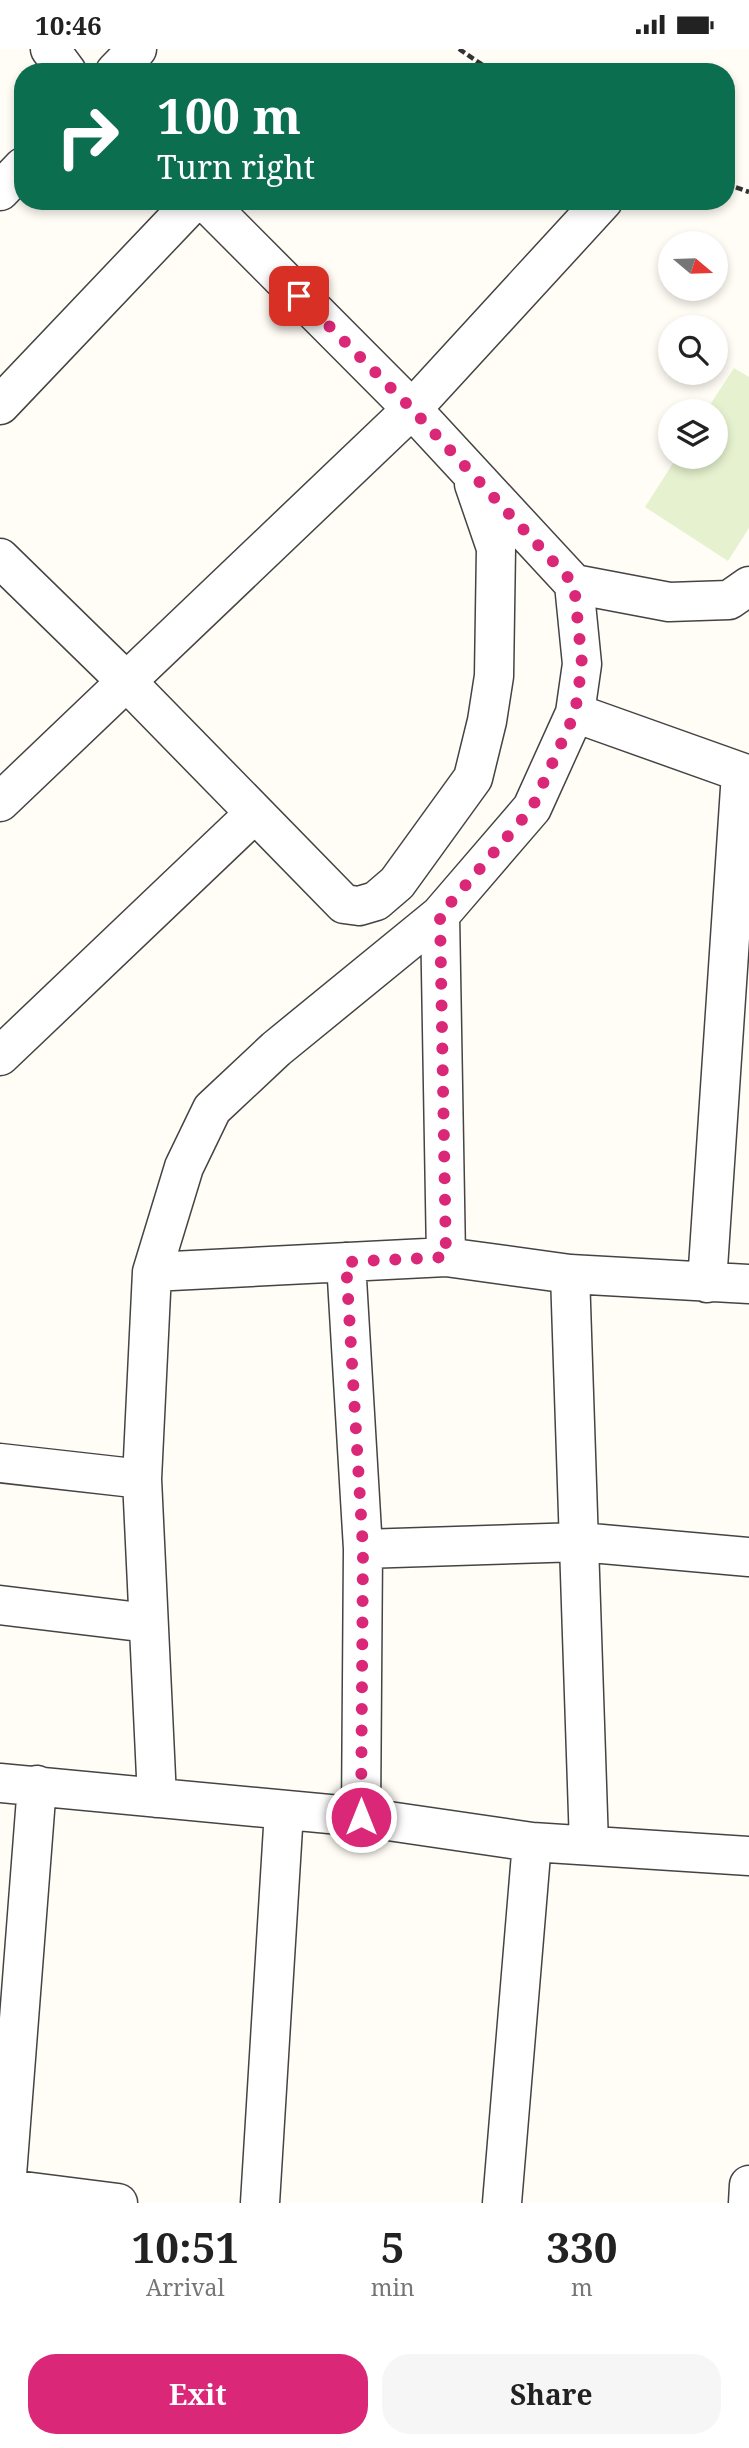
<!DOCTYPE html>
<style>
body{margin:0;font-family:"Noto Serif",serif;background:#f6f6f6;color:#222;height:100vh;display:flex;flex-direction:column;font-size:26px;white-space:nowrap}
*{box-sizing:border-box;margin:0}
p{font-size:23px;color:#767676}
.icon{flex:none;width:38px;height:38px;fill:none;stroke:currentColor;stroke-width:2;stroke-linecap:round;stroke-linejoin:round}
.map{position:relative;height:2154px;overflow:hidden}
.side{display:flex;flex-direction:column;background:#fff;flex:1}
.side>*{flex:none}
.hud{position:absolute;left:14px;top:14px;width:721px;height:147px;border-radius:28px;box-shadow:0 4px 10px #0003;background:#0b6e4f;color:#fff;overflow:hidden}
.needle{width:46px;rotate:109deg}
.controls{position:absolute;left:658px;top:182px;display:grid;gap:14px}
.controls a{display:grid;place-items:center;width:70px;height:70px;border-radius:50%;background:#fff;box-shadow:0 4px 10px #0003;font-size:35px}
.pin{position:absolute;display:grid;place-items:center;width:60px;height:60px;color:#fff;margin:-30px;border-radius:14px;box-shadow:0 4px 10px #0006}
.me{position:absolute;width:77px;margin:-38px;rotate:0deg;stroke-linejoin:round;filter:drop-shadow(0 0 5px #0008)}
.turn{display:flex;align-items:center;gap:24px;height:147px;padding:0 28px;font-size:32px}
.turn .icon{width:91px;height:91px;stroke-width:2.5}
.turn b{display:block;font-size:49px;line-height:60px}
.eta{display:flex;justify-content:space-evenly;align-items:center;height:119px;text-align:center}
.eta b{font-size:42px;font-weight:700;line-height:49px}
.action{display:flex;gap:14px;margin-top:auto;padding:14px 28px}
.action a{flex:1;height:80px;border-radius:28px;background:#db2777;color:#fff;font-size:28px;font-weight:700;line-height:80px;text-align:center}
.action a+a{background:#f6f6f6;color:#222}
.status{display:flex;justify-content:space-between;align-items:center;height:49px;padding:0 35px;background:#fff;direction:ltr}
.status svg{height:19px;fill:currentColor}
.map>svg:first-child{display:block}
.pitch{fill:#e6f2cf}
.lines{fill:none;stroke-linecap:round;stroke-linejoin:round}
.minor-casing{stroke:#444;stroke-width:41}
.path{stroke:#333;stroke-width:4.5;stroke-dasharray:7 3.5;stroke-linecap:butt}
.minor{stroke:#fff;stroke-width:38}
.route{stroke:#db2777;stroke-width:12;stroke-dasharray:0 21.6}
</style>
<div class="status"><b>10:46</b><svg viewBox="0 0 49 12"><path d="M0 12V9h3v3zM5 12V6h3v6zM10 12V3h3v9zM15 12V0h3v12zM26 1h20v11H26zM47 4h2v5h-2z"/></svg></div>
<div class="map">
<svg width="749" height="2154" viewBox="0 0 749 2154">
<rect width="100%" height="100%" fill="#fffdf5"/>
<path class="pitch" d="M 734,319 L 749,328 L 749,479 L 728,512 L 645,458 L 677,408 L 716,408 L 716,362 L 706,362 Z"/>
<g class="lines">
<defs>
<path id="minor" d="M 50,0 L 67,23
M 115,23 L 137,0
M 0,142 L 23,118
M 0,356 L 194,152
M 0,509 L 126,632 L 344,855 L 359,857 L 376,852 L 397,834 L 473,729 L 487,672 L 494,627 L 496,499 L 474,435
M 574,535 L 669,553 L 729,551 L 749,537
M 575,664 L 749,726
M 0,753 L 412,360 L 603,152
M 440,866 L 446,1208
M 0,1007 L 254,765
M 346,1213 L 363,1500 L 361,1768
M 152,1223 L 446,1208 L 570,1225 L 749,1235
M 570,1225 L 589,1796
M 707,1234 L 741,724
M 0,1414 L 142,1430
M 363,1500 L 580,1493 L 749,1508
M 0,1556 L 148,1574
M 0,1734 L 361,1768 L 532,1793 L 749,1807
M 157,1749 L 142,1430 L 152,1223 L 184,1118 L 212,1060 L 276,1000 L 440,866 L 532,759 L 575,664 L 582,615 L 574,535 L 412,360 L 205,152
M 0,2139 L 118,2154
M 6,2139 L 37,1736
M 260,2154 L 284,1762
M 502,2154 L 532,1793
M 748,2154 L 749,2136"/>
</defs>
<use href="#minor" class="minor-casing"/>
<path class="path" d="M 459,0 L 493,23
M 726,135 L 749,143"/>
<use href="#minor" class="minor"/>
</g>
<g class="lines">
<path class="route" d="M 299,247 L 412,360 L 574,535 L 582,615 L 575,664 L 532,759 L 440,866 L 446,1208 L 346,1213 L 363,1500 L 361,1768"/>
</g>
</svg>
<div class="controls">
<a><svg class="needle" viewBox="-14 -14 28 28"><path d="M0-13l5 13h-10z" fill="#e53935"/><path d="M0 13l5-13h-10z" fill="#767676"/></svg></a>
<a><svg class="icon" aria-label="search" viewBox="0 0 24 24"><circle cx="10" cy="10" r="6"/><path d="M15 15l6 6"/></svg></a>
<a><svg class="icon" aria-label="layers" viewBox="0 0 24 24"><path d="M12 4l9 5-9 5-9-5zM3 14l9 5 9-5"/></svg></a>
</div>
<div class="pin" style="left:299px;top:247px;background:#d93025"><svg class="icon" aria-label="arrive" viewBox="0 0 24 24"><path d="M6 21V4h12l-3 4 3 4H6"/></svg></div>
<svg class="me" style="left:361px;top:1768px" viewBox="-20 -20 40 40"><circle r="17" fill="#db2777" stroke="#fff" stroke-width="3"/><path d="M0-11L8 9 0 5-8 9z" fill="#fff"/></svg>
<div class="hud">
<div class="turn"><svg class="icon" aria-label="right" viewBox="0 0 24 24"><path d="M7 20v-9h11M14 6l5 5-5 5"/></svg><div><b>100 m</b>Turn right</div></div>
</div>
</div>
<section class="side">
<div class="eta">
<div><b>10:51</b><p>Arrival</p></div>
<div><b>5</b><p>min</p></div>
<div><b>330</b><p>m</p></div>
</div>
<div class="action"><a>Exit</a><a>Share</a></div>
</section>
